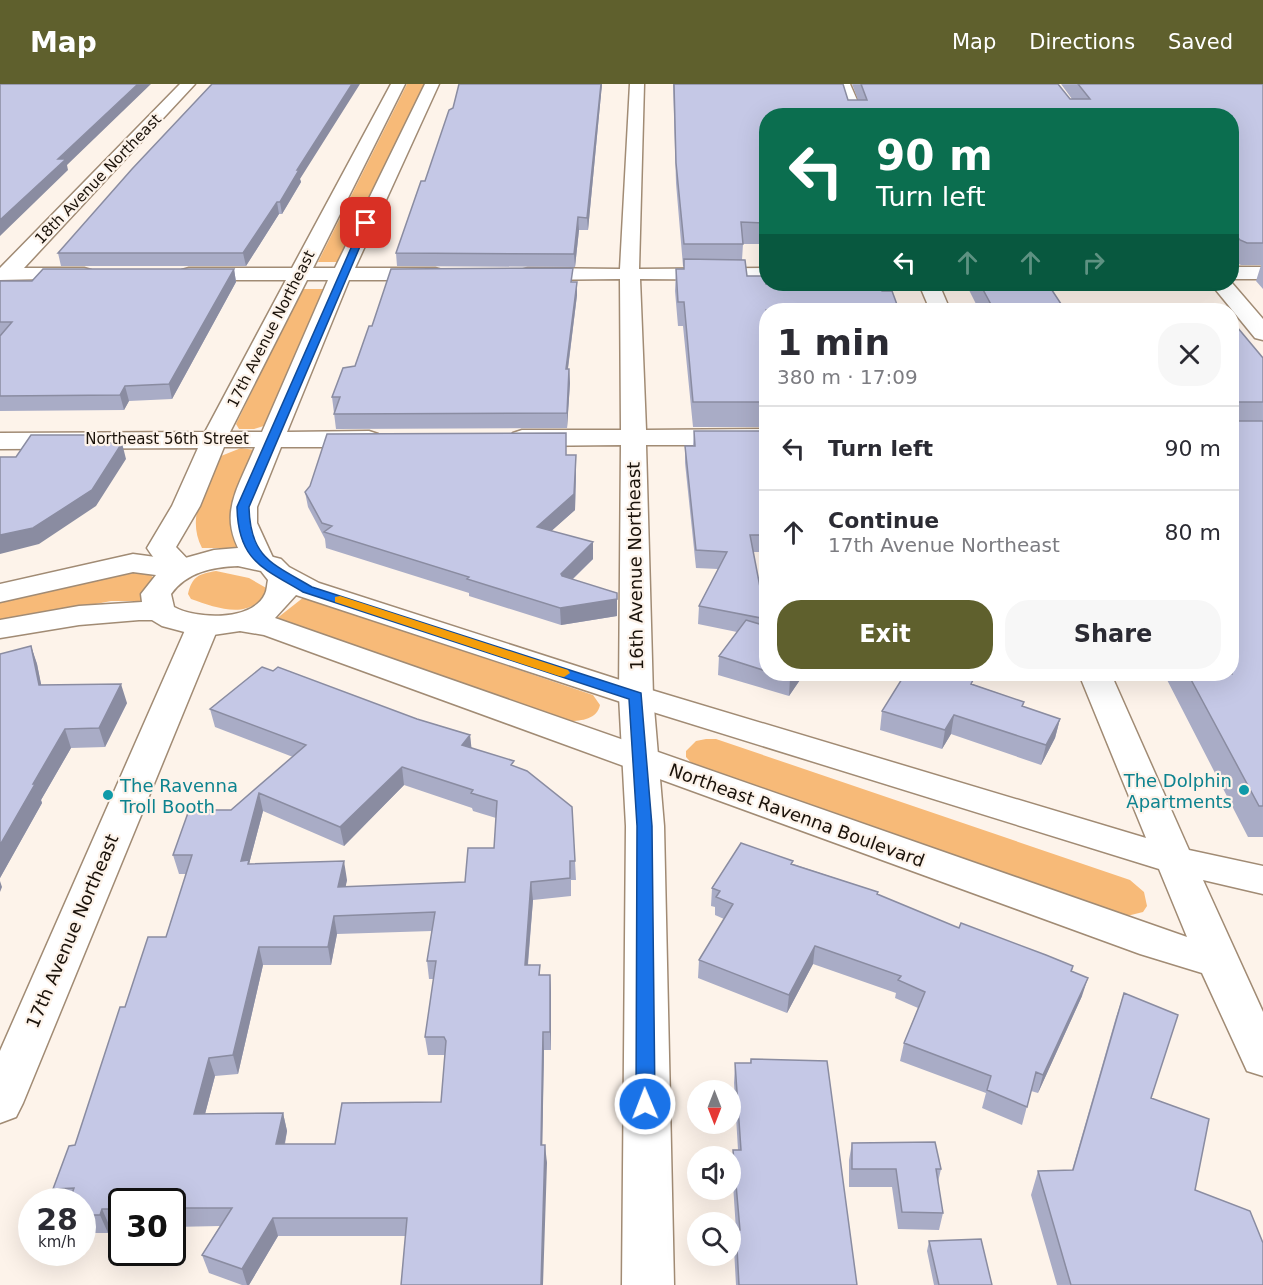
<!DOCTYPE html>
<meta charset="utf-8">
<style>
body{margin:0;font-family:"DejaVu Sans",sans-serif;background:#f7f7f7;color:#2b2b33;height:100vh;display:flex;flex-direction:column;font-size:22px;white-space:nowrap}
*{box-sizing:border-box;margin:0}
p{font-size:20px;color:#7c7c81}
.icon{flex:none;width:33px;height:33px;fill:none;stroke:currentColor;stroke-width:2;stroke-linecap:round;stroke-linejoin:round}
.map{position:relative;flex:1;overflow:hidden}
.side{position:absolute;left:759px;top:219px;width:480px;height:378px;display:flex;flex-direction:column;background:#fff;border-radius:24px;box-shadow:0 6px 24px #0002}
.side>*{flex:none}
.banner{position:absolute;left:759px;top:24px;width:480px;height:183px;border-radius:24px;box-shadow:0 6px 24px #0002;background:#0b6e4f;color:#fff;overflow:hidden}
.needle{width:39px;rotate:180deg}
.tools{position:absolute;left:687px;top:996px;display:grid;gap:12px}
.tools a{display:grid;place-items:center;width:54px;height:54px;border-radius:50%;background:#fff;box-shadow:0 6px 24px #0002;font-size:30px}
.speed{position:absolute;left:18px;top:1104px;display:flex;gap:12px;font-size:30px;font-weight:700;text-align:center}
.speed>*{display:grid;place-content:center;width:78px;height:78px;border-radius:50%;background:#fff;box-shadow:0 6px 24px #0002;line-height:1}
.speed small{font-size:15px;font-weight:400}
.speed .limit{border:3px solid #111;border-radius:9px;background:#fff;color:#111}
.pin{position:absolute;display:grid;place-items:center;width:51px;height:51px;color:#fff;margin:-26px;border-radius:12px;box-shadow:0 3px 9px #0006}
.me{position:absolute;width:66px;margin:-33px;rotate:359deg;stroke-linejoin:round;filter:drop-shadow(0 0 4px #0008)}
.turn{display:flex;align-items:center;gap:21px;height:126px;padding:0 18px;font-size:27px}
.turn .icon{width:78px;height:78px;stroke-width:2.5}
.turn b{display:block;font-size:42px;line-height:51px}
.lanes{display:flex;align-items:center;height:57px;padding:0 18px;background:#0003;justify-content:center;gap:30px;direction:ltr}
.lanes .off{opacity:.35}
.round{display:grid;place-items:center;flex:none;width:63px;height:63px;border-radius:24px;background:#f7f7f7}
.summary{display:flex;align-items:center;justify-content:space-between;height:102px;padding:0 18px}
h1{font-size:36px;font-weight:600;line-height:45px}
.button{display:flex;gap:12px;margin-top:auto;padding:12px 18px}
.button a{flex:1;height:69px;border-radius:24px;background:#5f602d;color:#fff;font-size:24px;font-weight:600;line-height:69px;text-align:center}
.button a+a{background:#f7f7f7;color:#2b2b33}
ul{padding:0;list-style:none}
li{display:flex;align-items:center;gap:18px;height:84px;padding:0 18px;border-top:2px solid #e1e1e2}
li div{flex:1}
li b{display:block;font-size:22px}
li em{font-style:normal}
header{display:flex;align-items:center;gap:36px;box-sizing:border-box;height:84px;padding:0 30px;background:#5f602d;color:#fff}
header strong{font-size:28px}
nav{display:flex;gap:33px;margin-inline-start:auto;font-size:21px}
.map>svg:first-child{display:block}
.green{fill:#f7ba78}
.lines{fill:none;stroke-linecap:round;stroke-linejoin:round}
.street-casing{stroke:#a18b74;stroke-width:3}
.secondary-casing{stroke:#a18b74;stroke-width:3}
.street{fill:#fff;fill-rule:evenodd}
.secondary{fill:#fff;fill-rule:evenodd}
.wall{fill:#a9acc6;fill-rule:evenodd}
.shaded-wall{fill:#8a8ca1}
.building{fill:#c5c8e6;stroke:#8a8ca1;stroke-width:1.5;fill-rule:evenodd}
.route{fill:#1a73e8;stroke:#114b97;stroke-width:1.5}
.slow{fill:#f59e0b}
.culture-dot{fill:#0f9aa8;stroke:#fdf3ea;stroke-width:2}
.labels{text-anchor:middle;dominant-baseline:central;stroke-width:4.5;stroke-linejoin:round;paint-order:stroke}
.far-street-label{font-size:15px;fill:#1a120a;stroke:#fdf3ea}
.street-label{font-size:18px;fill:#1a120a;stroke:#fdf3ea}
.culture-label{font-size:18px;fill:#0d838f;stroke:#fdf3ea;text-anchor:end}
</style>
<header>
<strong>Map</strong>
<nav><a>Map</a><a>Directions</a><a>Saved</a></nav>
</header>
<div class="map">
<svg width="1263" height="1201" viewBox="0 0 1263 1201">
<rect width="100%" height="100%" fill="#fdf3ea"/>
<path class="green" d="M 407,0 L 427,0 L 346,178 L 318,178 Z
M 302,205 L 330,205 L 267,341 L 254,345 L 239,345 L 236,340 Z
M 241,364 L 255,366 L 234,445 L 237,464 L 202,464 C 185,431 207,402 221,372 Z
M 216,487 L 249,494 L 268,505 C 252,538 217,524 191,515 L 188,510 C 192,493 198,490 216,487 Z
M 133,489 L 150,490 L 154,495 L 151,517 L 111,517 L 0,539 L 0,516 Z
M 304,513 L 593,611 L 600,621 C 597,635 582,637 569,637 L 276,535 Z
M 706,655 L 716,655 L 1130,796 L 1144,808 L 1147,822 L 1143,828 L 1127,832 L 695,683 L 686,673 L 686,667 L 696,657 Z"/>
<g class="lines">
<defs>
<path id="street" d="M 180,0 L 195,0 L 24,184 L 84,184 L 91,186 L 94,190 L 91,194 L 0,196 L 0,184 Z
M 391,0 L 405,0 L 313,184 L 335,184 L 425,0 L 439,0 L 355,184 L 435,184 L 442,186 L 445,190 L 442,194 L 435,196 L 349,196 L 287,348 L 369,347 L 378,350 L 382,355 L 378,360 L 369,363 L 281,363 L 257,423 L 257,439 L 274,476 L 269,482 L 259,485 L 249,482 C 215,434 235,411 255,363 L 224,363 L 200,422 L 176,463 L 197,485 L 192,491 C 171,496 158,481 147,464 L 172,422 L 198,364 L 0,365 L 0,349 L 205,348 L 286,196 L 189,196 L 182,194 L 179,190 L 182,186 L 189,184 L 292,184 ZM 307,196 L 328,196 L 262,348 L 230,348 Z
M 630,0 L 644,0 L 639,185 L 766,184 L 766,196 L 640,195 L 646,346 L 766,345 L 766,361 L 646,361 L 653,612 L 664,742 L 674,1201 L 622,1201 L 626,742 L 619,612 L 621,361 L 522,362 L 513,359 L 509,354 L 513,349 L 522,346 L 621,346 L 620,195 L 528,196 L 521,194 L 518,190 L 521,186 L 528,184 L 620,185 Z
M 1232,183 L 1263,183 L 1263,195 L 1232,195 Z
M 202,535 L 213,537 L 218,544 L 23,1019 L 16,1033 L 0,1039 L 0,967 L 186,544 L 191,537 Z"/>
<path id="secondary" d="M 836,0 L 850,0 L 864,32 L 848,32 Z
M 1232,199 L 1263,235 L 1263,256 L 1255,254 L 1211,200 Z
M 919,200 L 939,200 L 950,226 L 930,226 Z
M 238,464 L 281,475 L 289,483 L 319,499 L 648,605 L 1146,754 L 1079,590 L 1111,590 L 1189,766 L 1263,782 L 1263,810 L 1203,796 L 1263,928 L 1263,992 L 1247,987 L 1202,889 L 1140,870 L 264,551 L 240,547 L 213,551 L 192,550 L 162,542 L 152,536 L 139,536 L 79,541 L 0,554 L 0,536 L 79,522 L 142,518 L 141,510 L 156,491 L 133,488 L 0,518 L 0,500 L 133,470 L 178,476 L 214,466 ZM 238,482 L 261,487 L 268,496 C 267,500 267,506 265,510 C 252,538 195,535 174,523 L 171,510 C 187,488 212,483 238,482 ZM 296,511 L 624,619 L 1159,785 L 1187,853 L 275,534 Z"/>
</defs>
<use href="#street" class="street-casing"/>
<use href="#secondary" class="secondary-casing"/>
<use href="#street" class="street"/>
<use href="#secondary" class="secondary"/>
</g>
<path class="wall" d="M 602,0 L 588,146 L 579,146 L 575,183 L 397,182 L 396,169 L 425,97 Z
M 673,0 L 843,0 L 848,16 L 858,16 L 852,0 L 1058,0 L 1070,15 L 1072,15 L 1061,0 L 1263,0 L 1263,205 L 1256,197 L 1261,181 L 1241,181 L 1234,178 L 1232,175 L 1232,32 L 766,32 L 766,160 L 743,160 L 742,176 L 747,192 L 766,226 L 766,343 L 693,343 L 683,242 L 678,242 L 675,207 L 676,185 L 684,185 L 684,182 L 683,182 L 676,99 Z
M 300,95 L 301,98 L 282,130 L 279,130 L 246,182 L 61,182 L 58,169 Z
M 234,185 L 236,198 L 172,315 L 129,317 L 124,326 L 0,327 L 0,197 L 32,197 Z
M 573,198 L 577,211 L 568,285 L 569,285 L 570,299 L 567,344 L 336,345 L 332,313 L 355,282 L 372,242 Z
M 966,200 L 1048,200 L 1065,226 L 979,226 Z
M 1232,237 L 1263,274 L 1263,753 L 1248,753 L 1164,590 L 1232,590 Z
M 694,347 L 766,347 L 766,468 L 753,468 L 760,503 L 766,504 L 766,590 L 804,590 L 789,612 L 718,591 L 719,572 L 737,548 L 698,540 L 699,522 L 718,485 L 696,484 L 685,379 L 685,362 L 693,362 Z
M 567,371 L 576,387 L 575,426 L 551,447 L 593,458 L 593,475 L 572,496 L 617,509 L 617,532 L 561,541 L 469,512 L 469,509 L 326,464 L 325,455 L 308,423 L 305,408 Z
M 31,562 L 37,580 L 41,601 L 127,619 L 105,663 L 71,664 L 41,716 L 42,719 L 0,794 L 0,570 Z
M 972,600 L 1024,618 L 1023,623 L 1060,635 L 1055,654 L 1041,681 L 951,650 L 942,665 L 880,646 L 882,627 Z
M 210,625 L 417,635 L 470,651 L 471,664 L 514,683 L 572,723 L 576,796 L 571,796 L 571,812 L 533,816 L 528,881 L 540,881 L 540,891 L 550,891 L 551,909 L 551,966 L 544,966 L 542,1061 L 547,1079 L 405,1152 L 278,1152 L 249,1201 L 242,1201 L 209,1189 L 202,1171 L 220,1142 L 172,1143 L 172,1118 L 122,1118 L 122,1143 L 110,1143 L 108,1149 L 82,1149 L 82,1118 L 59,1118 L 53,1105 L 75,1061 L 125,923 L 166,853 L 186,790 L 179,790 L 173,771 L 231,726 L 293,673 L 215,643 ZM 404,701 L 472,724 L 473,727 L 496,734 L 494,764 L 465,798 L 345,803 L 347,796 L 249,780 L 263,727 L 344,762 ZM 432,847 L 427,877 L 429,895 L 434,895 L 425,953 L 428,971 L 445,971 L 441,1018 L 335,1060 L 285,1060 L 287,1047 L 283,1029 L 205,1030 L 215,992 L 238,990 L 263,881 L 331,881 L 337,850 Z
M 793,780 L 878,808 L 877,811 L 959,844 L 1073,882 L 1072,888 L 1082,912 L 1038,1009 L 1031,1007 L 1022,1041 L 982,1024 L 986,1009 L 900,977 L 904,959 L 918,924 L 895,914 L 896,909 L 813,880 L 787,929 L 698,894 L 699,876 L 724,835 L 715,831 L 715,823 L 711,822 L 712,804 Z
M 1124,909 L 1151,1014 L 1195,1106 L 1263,1201 L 1057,1201 L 1031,1111 L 1038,1087 L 1072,1086 L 1116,933 Z
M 751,975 L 857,1201 L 736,1201 L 734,1165 L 736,1146 L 732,1085 L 733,1066 L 738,1066 L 734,999 L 735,979 L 750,979 Z
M 852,1059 L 941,1085 L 938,1098 L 943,1129 L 939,1146 L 898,1145 L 892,1103 L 849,1103 L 849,1076 Z
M 929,1157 L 992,1201 L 934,1201 L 927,1167 Z"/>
<path class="shaded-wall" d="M 138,0 L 151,0 L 67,81 L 68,86 L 0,152 L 0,136 L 58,75 Z
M 352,0 L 360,0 L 300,95 L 301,98 L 282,130 L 280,118 L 297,86 Z
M 601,0 L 602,0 L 588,146 L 587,134 Z
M 277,118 L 279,130 L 246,182 L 243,169 Z
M 578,133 L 579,146 L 575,183 L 574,170 Z
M 234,185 L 236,198 L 172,315 L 169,300 Z
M 577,198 L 577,211 L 566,299 L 566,285 Z
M 569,285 L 570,299 L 567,344 L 567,329 Z
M 125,302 L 129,317 L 124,326 L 120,311 Z
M 94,351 L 98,367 L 89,359 Z
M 122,359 L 126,375 L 96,422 L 39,460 L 0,470 L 0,451 Z
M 576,371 L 576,387 L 575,426 L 538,459 L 537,443 Z
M 593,458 L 593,475 L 561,506 L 561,490 Z
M 617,515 L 617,532 L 561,541 L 560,524 Z
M 31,562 L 37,580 L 45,619 L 39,601 Z
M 793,590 L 804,590 L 789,612 L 790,594 Z
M 121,600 L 127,619 L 105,663 L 99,644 Z
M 954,631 L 951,650 L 942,665 L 945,646 Z
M 1060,635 L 1055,654 L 1041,681 L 1046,661 Z
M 65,645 L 71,664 L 41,716 L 42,719 L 0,794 L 0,761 L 33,700 Z
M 470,651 L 472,668 L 462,661 Z
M 402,683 L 404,701 L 344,762 L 340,743 Z
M 259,709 L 263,727 L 249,780 L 253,795 L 241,777 Z
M 344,777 L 347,796 L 342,821 L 338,803 Z
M 0,797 L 2,803 L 0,808 Z
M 531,798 L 533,816 L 526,900 L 525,881 Z
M 334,832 L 337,850 L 331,881 L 328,863 Z
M 815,862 L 813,880 L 787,929 L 789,911 Z
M 259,863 L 263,881 L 238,990 L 233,971 Z
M 550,891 L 551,909 L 551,966 L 550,948 Z
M 1088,894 L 1082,912 L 1038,1009 L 1043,991 Z
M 543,948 L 544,966 L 542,1079 L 541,1061 Z
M 209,974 L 215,992 L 200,1049 L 194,1030 Z
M 283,1029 L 287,1047 L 281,1078 L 276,1060 Z
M 545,1061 L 547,1079 L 543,1201 L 541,1201 Z
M 102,1125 L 110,1143 L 108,1149 L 100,1131 Z
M 273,1134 L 278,1152 L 249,1201 L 247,1201 L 242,1185 Z"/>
<path class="building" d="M 0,0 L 138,0 L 58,75 L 66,75 L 0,136 Z
M 212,0 L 352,0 L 297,86 L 299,86 L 280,118 L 277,118 L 243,169 L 58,169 L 132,85 Z
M 459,0 L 601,0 L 587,134 L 578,133 L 574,170 L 396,169 L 421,97 L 425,97 L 449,26 L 453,24 Z
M 674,0 L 843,0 L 848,16 L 867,16 L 861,0 L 1058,0 L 1070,15 L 1090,15 L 1078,0 L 1263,0 L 1263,159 L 1247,159 L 1240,156 L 1232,147 L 1232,32 L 766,32 L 766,139 L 741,138 L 743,160 L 684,160 L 676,79 Z
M 684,175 L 745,176 L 747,192 L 766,192 L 766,200 L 880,200 L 882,207 L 892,207 L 899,226 L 766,226 L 766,318 L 693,318 L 684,218 L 678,218 L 676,185 L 684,185 Z
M 573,184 L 571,198 L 577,198 L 566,285 L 569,285 L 567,329 L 334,330 L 340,313 L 332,313 L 343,284 L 355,282 L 369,242 L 372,242 L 391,185 Z
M 43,185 L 234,185 L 169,300 L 125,302 L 120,311 L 0,312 L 0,252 L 12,238 L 0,238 L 0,197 L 32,197 Z
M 980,200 L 1048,200 L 1065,226 L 994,226 Z
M 1232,237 L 1263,274 L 1263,318 L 1238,318 L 1238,337 L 1263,337 L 1263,722 L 1259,722 L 1188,590 L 1232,590 Z
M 694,347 L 766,347 L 766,451 L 750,451 L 760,503 L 766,504 L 766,535 L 699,522 L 727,468 L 696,466 L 685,362 L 695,362 Z
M 566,349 L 566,371 L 576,371 L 574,410 L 537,443 L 593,458 L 561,490 L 562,492 L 617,509 L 617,515 L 560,524 L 467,495 L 469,493 L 324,448 L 332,442 L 322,439 L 305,408 L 310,402 L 327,350 Z
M 31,351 L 94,351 L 89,359 L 122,359 L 92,406 L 33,444 L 0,451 L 0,373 L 16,373 Z
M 746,536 L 766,542 L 766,587 L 719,572 Z
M 31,562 L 39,601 L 121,600 L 99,644 L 65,645 L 33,700 L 35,700 L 0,761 L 0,570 Z
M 262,583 L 273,587 L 278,583 L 417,635 L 470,651 L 462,661 L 514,677 L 511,681 L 527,687 L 572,723 L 575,777 L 570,777 L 570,794 L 531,798 L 525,881 L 540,881 L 539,891 L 550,891 L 550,948 L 543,948 L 541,1061 L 545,1061 L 541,1201 L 401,1201 L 407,1134 L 273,1134 L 242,1185 L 202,1171 L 232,1124 L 172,1124 L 172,1118 L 122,1118 L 122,1125 L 102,1125 L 100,1131 L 82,1131 L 82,1118 L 69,1118 L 74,1104 L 53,1105 L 69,1062 L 75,1061 L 120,923 L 125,923 L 148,853 L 166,853 L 192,771 L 173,771 L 189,726 L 231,726 L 306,661 L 210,625 ZM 402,683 L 473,706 L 471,709 L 497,717 L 494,764 L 468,764 L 465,798 L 338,803 L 344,777 L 248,780 L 249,776 L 241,777 L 259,709 L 340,743 ZM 435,828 L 427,877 L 436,877 L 425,953 L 444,953 L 446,957 L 441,1018 L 342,1019 L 335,1060 L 276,1060 L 283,1029 L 194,1030 L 209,974 L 233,971 L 259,863 L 328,863 L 334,832 Z
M 776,590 L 793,590 L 790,594 Z
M 905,590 L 950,590 L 973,596 L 971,600 L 1024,618 L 1022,622 L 1060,635 L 1046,661 L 954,631 L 945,646 L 882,627 Z
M 741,759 L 793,777 L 791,780 L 878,808 L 877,810 L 959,844 L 961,839 L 1046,871 L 1073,882 L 1071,887 L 1088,894 L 1043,991 L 1036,988 L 1027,1023 L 987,1006 L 991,992 L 904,959 L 925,908 L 898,896 L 901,892 L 815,862 L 789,911 L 699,876 L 733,820 L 716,813 L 720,807 L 712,804 Z
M 1124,909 L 1178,931 L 1151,1014 L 1209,1035 L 1195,1106 L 1250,1127 L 1263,1159 L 1263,1201 L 1071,1201 L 1038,1087 L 1073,1086 Z
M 751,975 L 827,977 L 857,1201 L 739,1201 L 736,1146 L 740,1146 L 733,1066 L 741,1066 L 735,979 L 751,979 Z
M 935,1058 L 941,1085 L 936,1085 L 943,1129 L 902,1128 L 896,1085 L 852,1085 L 852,1059 Z
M 981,1155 L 992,1201 L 939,1201 L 929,1157 Z"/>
<path class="route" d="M 366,137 L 370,139 L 249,423 C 250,474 273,480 312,503 L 641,609 L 652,742 L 655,1020 L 652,1026 L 645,1029 L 639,1026 L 636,1020 L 637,742 L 629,615 L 303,508 C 263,484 238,477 237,423 L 362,139 Z"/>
<path class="slow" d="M 340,512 L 568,586 L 570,589 L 564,593 L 559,592 L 335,518 L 335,513 Z"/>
<g class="culture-dot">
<circle cx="1244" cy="706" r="6"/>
<circle cx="108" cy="711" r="6"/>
</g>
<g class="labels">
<g class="far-street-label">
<text transform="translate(98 95) rotate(-46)">18th Avenue Northeast</text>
<text transform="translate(271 245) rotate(-63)">17th Avenue Northeast</text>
<text x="167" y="355">Northeast 56th Street</text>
</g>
<g class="street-label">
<text transform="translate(635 482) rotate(-91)">16th Avenue Northeast</text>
<text transform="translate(797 731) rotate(20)">Northeast Ravenna Boulevard</text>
<text transform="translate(72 847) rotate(-67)">17th Avenue Northeast</text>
</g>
<g class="culture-label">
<text x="1232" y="696">The Dolphin<tspan x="1232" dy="21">Apartments</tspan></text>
<text x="120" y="701" text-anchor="start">The Ravenna<tspan x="120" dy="21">Troll Booth</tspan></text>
</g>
</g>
</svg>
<div class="tools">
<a><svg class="needle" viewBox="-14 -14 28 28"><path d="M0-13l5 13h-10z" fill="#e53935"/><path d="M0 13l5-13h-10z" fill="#7c7c81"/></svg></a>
<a><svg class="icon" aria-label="sound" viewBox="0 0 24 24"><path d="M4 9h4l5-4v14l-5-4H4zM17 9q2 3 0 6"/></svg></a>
<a><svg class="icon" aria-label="search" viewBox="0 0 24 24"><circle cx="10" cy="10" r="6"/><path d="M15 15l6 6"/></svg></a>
</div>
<div class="speed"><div>28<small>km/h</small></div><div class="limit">30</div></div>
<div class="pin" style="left:366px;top:139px;background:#d93025"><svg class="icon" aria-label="arrive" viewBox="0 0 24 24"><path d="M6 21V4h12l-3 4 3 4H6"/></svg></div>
<svg class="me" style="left:645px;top:1020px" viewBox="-20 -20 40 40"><circle r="17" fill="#1a73e8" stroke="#fff" stroke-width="3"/><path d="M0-11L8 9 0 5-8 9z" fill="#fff"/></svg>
<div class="banner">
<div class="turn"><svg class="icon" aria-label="left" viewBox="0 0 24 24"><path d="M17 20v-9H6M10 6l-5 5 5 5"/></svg><div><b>90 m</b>Turn left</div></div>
<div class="lanes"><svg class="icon" aria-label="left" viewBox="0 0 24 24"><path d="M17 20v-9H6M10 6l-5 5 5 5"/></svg><svg class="icon off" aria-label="ahead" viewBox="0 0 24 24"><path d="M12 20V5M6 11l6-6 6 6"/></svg><svg class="icon off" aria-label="ahead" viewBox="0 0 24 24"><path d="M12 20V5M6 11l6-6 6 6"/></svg><svg class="icon off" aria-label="right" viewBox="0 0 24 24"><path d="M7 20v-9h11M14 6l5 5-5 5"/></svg></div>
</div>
<section class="side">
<div class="summary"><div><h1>1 min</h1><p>380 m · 17:09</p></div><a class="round"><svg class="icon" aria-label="close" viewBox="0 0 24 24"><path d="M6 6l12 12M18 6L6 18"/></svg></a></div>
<ul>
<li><svg class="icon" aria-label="left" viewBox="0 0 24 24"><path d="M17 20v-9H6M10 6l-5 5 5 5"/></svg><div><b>Turn left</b></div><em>90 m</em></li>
<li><svg class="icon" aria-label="ahead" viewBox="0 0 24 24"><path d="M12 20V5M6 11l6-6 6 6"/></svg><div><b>Continue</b><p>17th Avenue Northeast</p></div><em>80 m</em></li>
</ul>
<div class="button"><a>Exit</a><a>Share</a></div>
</section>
</div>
